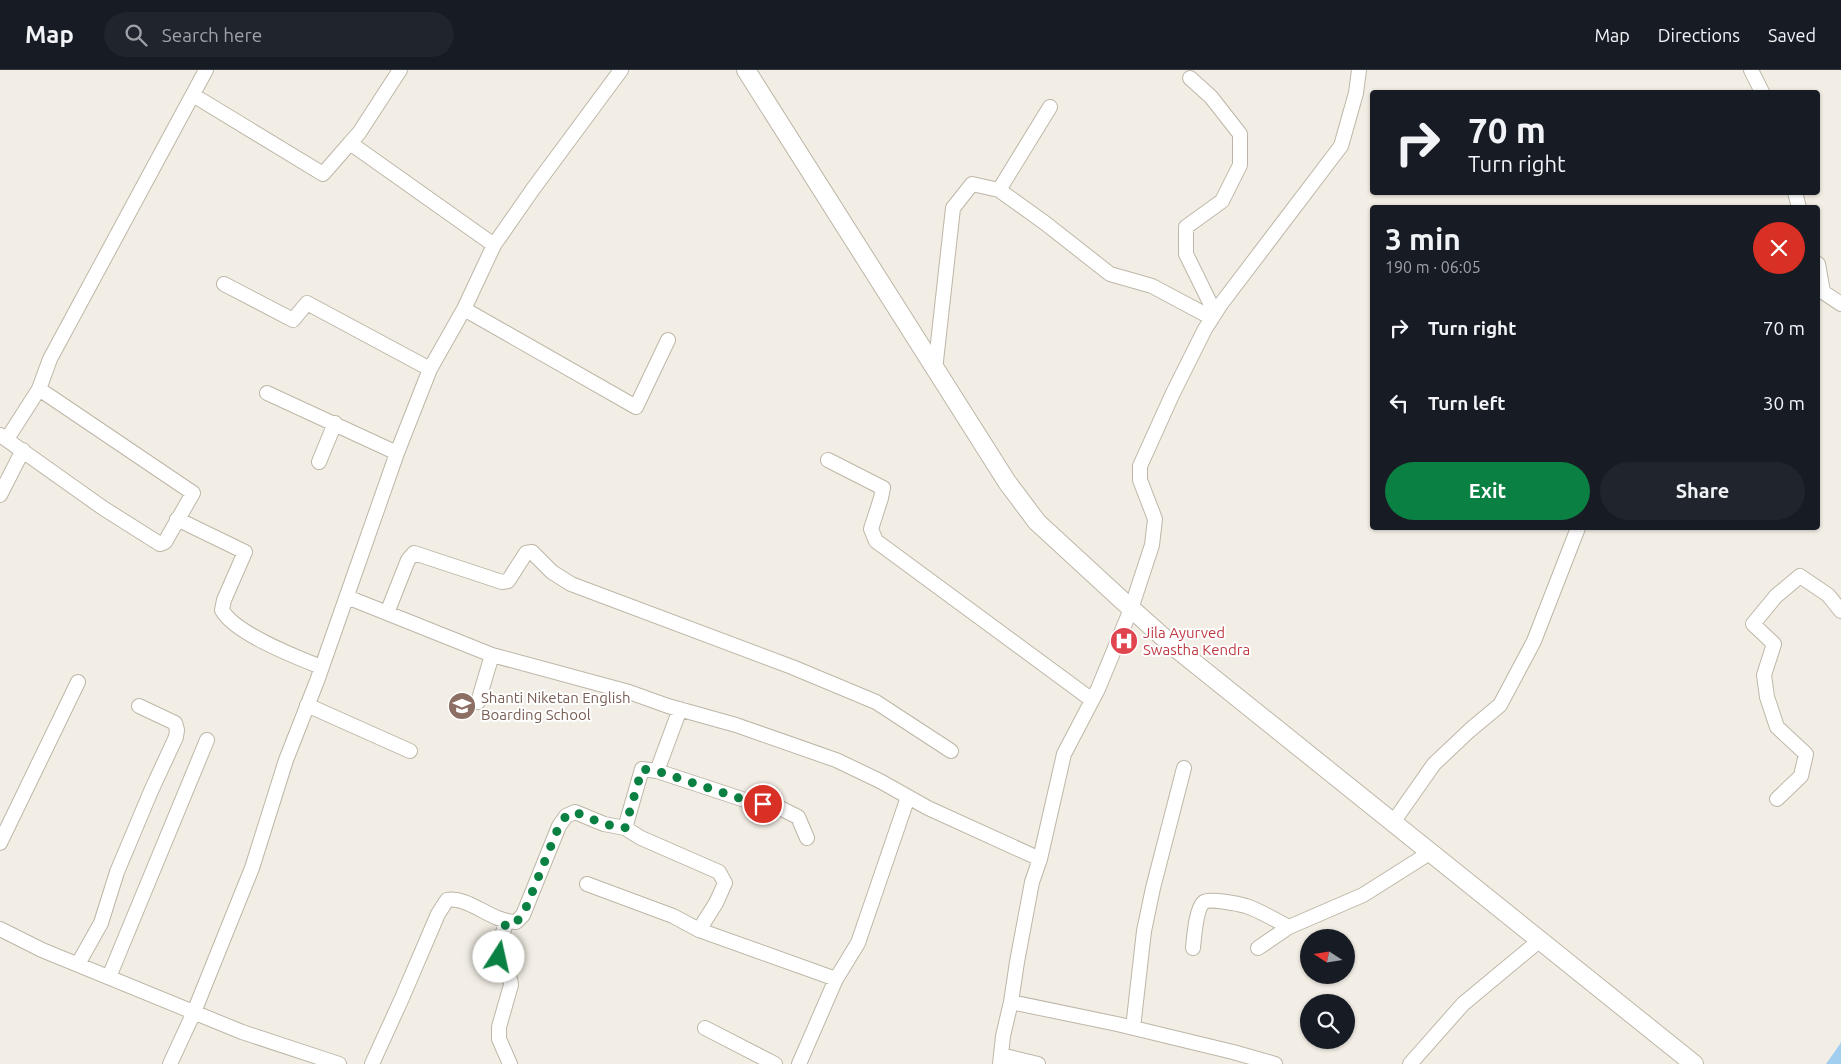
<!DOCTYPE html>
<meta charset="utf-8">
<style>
body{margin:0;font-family:Ubuntu,sans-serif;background:#20242c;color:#f1f3f6;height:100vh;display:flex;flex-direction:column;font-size:19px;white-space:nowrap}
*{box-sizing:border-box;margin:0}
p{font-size:16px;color:#9ea1a6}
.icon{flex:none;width:28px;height:28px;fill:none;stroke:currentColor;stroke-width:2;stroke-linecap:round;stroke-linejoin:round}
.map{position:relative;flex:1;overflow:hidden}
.drawer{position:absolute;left:1370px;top:135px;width:450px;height:325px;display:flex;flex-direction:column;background:#171b24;border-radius:5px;box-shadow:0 1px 4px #0004}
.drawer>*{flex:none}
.guide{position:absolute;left:1370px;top:20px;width:450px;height:105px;border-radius:5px;box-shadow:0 1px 4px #0004;background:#171b24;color:#f1f3f6;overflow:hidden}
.needle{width:32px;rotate:282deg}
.tools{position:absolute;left:1300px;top:859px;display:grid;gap:10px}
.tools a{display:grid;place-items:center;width:55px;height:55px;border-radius:50%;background:#171b24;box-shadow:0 1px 4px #0004;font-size:25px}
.pin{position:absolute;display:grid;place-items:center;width:42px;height:42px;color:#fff;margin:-21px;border:2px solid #fff;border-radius:50%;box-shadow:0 1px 5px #0007}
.me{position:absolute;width:55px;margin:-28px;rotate:10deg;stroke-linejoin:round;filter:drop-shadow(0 0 4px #0008)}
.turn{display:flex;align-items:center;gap:18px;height:105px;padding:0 15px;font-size:22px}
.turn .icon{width:65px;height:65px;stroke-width:2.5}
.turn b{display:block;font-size:35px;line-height:42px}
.round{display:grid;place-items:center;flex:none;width:52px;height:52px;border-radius:26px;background:#20242c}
.head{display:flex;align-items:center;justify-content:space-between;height:85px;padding:0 15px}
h1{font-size:30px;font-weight:600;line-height:38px}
.action{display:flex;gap:10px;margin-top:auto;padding:10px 15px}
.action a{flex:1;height:58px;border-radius:30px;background:#0b8043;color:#fff;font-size:20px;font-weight:600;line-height:58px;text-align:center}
.action a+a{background:#20242c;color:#f1f3f6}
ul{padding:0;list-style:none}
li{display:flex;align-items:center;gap:15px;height:75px;padding:0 15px}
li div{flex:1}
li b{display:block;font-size:19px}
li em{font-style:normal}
header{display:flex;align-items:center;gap:30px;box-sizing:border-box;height:70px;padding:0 25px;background:#171b24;border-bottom:1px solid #363941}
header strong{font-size:24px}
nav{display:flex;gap:28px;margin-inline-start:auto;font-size:18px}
.search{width:350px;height:45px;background:#20242c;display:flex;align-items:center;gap:12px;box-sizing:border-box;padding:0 18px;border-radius:28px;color:#9ea1a6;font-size:19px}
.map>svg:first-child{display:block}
.water{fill:#a1ceef}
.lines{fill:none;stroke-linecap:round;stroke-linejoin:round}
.minor-casing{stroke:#beb6a7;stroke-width:16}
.tertiary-casing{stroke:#beb6a7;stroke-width:20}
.minor{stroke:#fff;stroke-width:14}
.tertiary{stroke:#fff;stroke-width:18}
.route{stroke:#0b8043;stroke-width:9;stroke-dasharray:0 16.2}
.labels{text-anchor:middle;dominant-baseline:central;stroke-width:4;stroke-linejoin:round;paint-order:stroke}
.health-label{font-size:15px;fill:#be3a42;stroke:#fff;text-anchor:start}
.education-label{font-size:15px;fill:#785e54;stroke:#fff;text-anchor:start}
</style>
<header>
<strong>Map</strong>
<div class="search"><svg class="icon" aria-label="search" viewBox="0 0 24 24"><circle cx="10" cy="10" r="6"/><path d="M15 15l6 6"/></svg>Search here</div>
<nav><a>Map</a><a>Directions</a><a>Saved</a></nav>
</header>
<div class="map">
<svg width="1841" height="994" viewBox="0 0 1841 994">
<rect width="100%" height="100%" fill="#f2eee5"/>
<path class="water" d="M 1841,972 L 1841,994 L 1826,994 L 1840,974 Z"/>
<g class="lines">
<defs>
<path id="minor" d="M 1751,0 L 1762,22
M 1190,8 L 1211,27 L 1240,64 L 1240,95 L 1222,131 L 1186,157 L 1186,184 L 1215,243
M 193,25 L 323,104 L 350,73 L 494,175
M 350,73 L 359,63 L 400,0
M 999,120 L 1050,37
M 1795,122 L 1799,138
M 1818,194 L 1823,222 L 1841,234
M 224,214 L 293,250 L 307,233 L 430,299
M 464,239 L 636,337 L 668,270
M 935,300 L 953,138 L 972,114 L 999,120 L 1045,153 L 1110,204 L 1152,216 L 1212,248
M 267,323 L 397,383
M 0,365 L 103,438 L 160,474 L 165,472 L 193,423 L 39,319
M 7,369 L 39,319 L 50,289 L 206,0
M 828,390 L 883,418 L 881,428 L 871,459 L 876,471 L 1092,630
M 319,392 L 335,353
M 0,425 L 23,380
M 177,449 L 245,482 L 224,530 L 222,540 C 234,563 296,587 321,597
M 347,527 L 492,585 L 629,622 L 668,636 L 736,655 L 836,690 L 880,711 L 928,738 L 1040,789
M 387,543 L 408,490 L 414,483 L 502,512 L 508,511 L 526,483 L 532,482 L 552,502 L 571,514 L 792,597 L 876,632 L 951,681
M 478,632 L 492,585
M 307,635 L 410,681
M 657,701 L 751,732 L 776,736 L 798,747 L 807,768
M 1777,729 L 1801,706 L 1806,684 L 1777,657 L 1767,627 L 1764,605 L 1774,574 L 1753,554 L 1776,526 L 1800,506 L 1828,525 L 1841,541
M 1394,751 L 1434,694 L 1470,660 L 1500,635 L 1534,571 L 1578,458
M 625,758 L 642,699 L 657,701 L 680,639
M 0,773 L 78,612
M 506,852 C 503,864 496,881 501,893 C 504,901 511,905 511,915 L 499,957 L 499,969 L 510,994
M 0,859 L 42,880 L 242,962 L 339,994
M 699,860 L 836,909
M 1193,878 C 1194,868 1196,838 1204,832 C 1210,828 1239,834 1246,836 C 1261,841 1275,850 1289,857
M 1258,878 L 1289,857 L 1363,825 L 1431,782
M 78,894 L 101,853 L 117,802 L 151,721 L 176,667 L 177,660 L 175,653 L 139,636
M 109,907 L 207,670
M 1011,932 L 1117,954 L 1233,982 L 1275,994
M 705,958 L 775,994
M 1133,958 L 1144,861 L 1153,818 L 1184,698
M 1001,985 L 1038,994
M 170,994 L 194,942 L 252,798 L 286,690 L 317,611 L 397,383 L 430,299 L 464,239 L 494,175 L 533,119 L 621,0
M 372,994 L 402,928 L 438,844 L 447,830 C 469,826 491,852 516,852 L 523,845 L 559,756 L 566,746 L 575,742 L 604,754 L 625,758 L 641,768 L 719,802 L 725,813 L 716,833 L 699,860 L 673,846 L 587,814
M 799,994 L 836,909 L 858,873 L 908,727
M 1000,994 L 1003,966 L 1011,932 L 1017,892 L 1032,812 L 1040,789 L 1064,684 L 1098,619 L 1131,539 L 1152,475 L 1155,449 L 1140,410 L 1140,396 L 1173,323 L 1205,259 L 1221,234 L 1341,76 L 1356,23 L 1359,0
M 1410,994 L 1463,934 L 1540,870"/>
<path id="tertiary" d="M 746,0 L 1007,412 L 1037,452 L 1125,533 L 1172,575 L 1694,994"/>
</defs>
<use href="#minor" class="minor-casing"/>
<use href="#tertiary" class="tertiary-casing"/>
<use href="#minor" class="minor"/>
<use href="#tertiary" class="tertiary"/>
</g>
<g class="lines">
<path class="route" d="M 499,887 L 500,878 L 506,852 L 516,852 L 523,845 L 559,756 L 566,746 L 575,742 L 604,754 L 625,758 L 642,699 L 657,701 L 751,732 L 763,734"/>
</g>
<defs>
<symbol id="hospital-disc" viewBox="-11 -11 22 22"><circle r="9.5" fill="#e0444e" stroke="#fff"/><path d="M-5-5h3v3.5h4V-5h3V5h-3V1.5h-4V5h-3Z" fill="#fff"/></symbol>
<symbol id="school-disc" viewBox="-11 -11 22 22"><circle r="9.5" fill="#8d6e63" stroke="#fff"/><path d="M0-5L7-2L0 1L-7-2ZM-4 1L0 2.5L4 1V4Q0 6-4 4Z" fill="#fff"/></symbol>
</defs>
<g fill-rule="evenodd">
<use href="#hospital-disc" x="1108" y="555" width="32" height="32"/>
<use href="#school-disc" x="446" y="620" width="32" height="32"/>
</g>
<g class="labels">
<g class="health-label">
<text x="1143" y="562">Jila Ayurved<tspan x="1143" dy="17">Swastha Kendra</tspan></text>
</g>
<g class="education-label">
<text x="481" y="627">Shanti Niketan English<tspan x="481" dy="17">Boarding School</tspan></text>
</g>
</g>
</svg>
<div class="tools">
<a><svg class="needle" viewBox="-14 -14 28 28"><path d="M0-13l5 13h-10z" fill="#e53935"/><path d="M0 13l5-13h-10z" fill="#9ea1a6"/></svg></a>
<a><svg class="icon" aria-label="search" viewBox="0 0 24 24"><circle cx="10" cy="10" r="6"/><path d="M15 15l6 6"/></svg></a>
</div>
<div class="pin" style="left:763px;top:734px;background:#d93025"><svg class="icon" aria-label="arrive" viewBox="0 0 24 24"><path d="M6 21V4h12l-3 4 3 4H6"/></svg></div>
<svg class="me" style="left:499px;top:887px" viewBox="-20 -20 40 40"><circle r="19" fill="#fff"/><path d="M0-13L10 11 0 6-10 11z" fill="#0b8043"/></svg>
<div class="guide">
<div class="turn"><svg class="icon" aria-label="right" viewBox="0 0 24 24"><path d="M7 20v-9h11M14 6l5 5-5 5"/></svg><div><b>70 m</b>Turn right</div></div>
</div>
<section class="drawer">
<div class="head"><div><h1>3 min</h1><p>190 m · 06:05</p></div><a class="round" style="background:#d93025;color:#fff"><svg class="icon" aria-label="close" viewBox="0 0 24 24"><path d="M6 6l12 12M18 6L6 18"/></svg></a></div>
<ul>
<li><svg class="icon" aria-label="right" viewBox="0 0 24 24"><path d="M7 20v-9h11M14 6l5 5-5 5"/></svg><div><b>Turn right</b></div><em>70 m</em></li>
<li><svg class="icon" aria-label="left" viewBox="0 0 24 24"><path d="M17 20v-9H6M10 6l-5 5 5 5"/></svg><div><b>Turn left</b></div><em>30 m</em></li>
</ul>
<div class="action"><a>Exit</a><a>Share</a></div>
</section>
</div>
